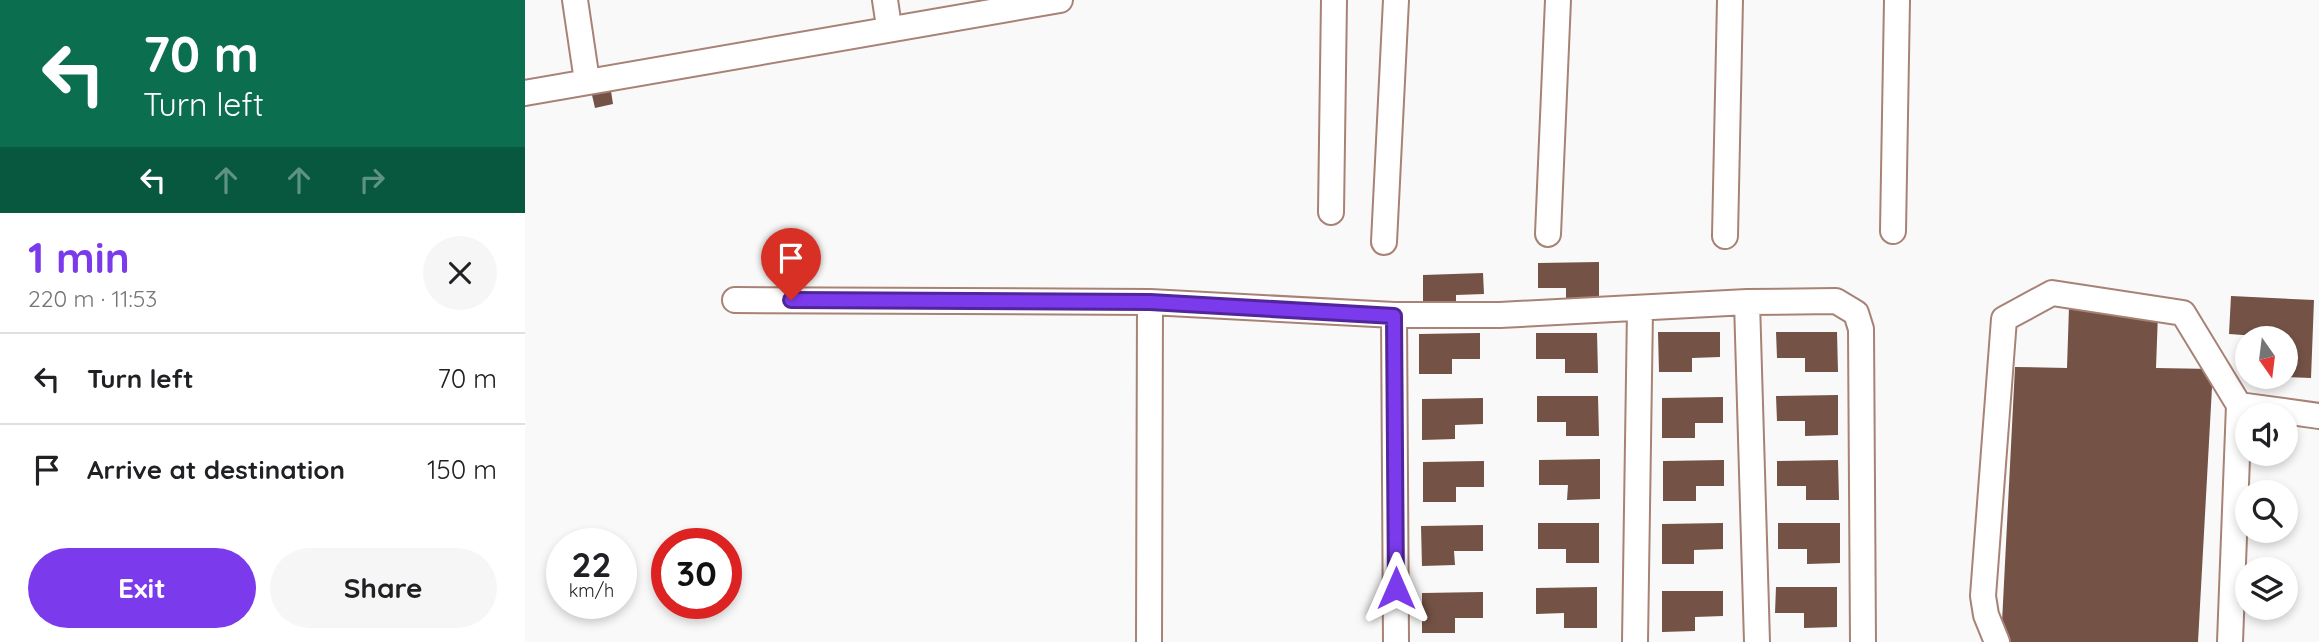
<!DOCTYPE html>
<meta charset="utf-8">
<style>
body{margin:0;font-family:Quicksand,sans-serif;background:#f6f6f6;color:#202124;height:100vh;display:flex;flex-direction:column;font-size:26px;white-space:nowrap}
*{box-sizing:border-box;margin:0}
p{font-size:23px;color:#757577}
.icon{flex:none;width:38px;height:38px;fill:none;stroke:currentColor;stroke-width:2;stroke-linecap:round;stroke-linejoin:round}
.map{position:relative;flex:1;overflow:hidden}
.panel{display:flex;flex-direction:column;background:#fff;width:525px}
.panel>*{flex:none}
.banner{background:#0b6e4f;color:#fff;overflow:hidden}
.needle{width:46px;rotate:166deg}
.fabs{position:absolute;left:1710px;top:326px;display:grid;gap:14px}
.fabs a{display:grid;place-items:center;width:63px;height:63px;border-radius:50%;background:#fff;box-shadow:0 4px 10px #0003;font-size:35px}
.speed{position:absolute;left:21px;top:528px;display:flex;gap:14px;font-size:35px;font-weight:700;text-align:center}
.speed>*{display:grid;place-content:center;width:91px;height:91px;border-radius:50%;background:#fff;box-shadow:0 4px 10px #0003;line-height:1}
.speed small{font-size:18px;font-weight:400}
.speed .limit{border:10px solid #d22;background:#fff;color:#111}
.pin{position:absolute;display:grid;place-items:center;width:60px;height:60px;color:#fff;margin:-72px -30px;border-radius:50% 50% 50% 0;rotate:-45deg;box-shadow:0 0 7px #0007}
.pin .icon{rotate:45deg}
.me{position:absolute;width:77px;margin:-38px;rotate:0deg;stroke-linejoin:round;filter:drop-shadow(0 0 5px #0008)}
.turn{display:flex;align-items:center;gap:24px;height:147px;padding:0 28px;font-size:32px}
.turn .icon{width:91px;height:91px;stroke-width:2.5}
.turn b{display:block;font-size:49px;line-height:60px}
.lanes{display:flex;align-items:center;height:66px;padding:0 28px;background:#0003;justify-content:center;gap:35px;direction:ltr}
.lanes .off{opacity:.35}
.round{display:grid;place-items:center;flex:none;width:74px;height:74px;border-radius:37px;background:#f6f6f6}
.summary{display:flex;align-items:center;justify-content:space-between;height:119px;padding:0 28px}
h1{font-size:42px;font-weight:800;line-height:52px;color:#7c3aed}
.button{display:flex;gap:14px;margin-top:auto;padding:14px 28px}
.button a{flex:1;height:80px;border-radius:42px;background:#7c3aed;color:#fff;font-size:28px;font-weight:800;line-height:80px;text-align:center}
.button a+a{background:#f6f6f6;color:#202124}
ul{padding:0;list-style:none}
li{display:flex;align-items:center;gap:21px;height:91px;padding:0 28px;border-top:2px solid #e0e0e0}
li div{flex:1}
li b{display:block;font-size:26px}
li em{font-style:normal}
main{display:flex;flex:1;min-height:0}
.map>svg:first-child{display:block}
.building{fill:#745246}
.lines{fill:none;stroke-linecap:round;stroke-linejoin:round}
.minor-casing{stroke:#a78275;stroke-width:28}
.minor{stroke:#fff;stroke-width:24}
.route-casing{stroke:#51269a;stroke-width:18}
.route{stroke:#7c3aed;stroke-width:12}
</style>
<main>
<section class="panel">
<div class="banner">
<div class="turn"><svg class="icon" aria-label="left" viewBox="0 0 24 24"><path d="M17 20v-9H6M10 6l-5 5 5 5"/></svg><div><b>70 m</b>Turn left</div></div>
<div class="lanes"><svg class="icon" aria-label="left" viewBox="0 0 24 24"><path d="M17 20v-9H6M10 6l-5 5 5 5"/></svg><svg class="icon off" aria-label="ahead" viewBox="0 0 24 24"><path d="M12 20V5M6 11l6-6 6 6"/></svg><svg class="icon off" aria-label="ahead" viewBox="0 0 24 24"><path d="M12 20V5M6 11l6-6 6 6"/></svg><svg class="icon off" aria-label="right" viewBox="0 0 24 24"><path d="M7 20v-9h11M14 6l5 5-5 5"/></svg></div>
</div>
<div class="summary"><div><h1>1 min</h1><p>220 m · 11:53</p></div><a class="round"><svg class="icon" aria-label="close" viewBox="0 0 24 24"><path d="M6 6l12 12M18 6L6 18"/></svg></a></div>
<ul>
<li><svg class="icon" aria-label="left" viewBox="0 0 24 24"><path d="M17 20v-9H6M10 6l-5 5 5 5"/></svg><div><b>Turn left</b></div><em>70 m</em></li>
<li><svg class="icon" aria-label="arrive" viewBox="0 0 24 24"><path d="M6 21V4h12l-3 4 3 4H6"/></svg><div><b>Arrive at destination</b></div><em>150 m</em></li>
</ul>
<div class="button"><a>Exit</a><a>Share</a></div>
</section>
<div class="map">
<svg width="1794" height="642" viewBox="0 0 1794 642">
<rect width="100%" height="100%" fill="#f9f9f9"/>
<path class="building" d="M 86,91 L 88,104 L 70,108 L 67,95 Z
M 1074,262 L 1074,302 L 1041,303 L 1041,288 L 1013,288 L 1013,263 Z
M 958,273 L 959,294 L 931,295 L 931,310 L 898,310 L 898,275 Z
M 1706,296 L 1789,300 L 1786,378 L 1760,377 L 1760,338 L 1704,334 Z
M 1544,307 L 1633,313 L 1631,368 L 1688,369 L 1673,642 L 1476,642 L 1490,367 L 1542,368 Z
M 1133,332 L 1195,332 L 1195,357 L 1167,358 L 1167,372 L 1134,372 Z
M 1251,332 L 1312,332 L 1313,372 L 1280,372 L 1280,358 L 1252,358 Z
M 955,333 L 955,359 L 927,359 L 927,374 L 894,374 L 894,334 Z
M 1011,333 L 1072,333 L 1073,373 L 1040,373 L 1040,359 L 1011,359 Z
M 1313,395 L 1313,435 L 1280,436 L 1280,421 L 1252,421 L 1251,396 Z
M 1012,396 L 1073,396 L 1074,436 L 1041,436 L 1041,422 L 1012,422 Z
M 1198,397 L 1198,423 L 1170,423 L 1170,438 L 1137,438 L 1137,398 Z
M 958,398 L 958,424 L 930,425 L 930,439 L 897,440 L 897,399 Z
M 1075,459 L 1075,499 L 1042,500 L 1043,485 L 1014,485 L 1014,460 Z
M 1199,460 L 1199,486 L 1171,486 L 1171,501 L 1138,501 L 1138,461 Z
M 1313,460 L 1314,500 L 1281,500 L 1281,486 L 1252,486 L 1252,461 Z
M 959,461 L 959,487 L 931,487 L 931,502 L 898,502 L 898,462 Z
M 1013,523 L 1074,523 L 1074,563 L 1041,563 L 1041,549 L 1013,549 Z
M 1198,523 L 1198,549 L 1169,550 L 1169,564 L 1137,564 L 1137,524 Z
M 1253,523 L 1315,523 L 1315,563 L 1282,564 L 1282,549 L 1253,549 Z
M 958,525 L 958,551 L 929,551 L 930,565 L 897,566 L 896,526 Z
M 1072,587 L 1072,628 L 1039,628 L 1039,613 L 1011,614 L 1011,588 Z
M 1251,587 L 1312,587 L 1312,627 L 1279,628 L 1279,613 L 1250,613 Z
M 1137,591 L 1198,591 L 1198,616 L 1170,617 L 1170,631 L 1137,632 Z
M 958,592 L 958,618 L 930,618 L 930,633 L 897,633 L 897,593 Z"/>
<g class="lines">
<defs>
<path id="minor" d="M 50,0 L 62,81
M 360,0 L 364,27
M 0,93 L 535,0
M 806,212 L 809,0
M 1368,231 L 1372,0
M 1023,234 L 1033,0
M 1200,236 L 1205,0
M 859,242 L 871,0
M 210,300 L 625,302 L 869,315
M 1222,302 L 1232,642
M 624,642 L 625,302
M 871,642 L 869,315 L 975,315 L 1222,302 L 1311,301 L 1331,313 L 1336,329 L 1338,642
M 1110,642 L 1115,310
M 1472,642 L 1461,615 L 1458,596 L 1479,319 L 1527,293 L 1658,313 L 1714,405
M 1705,642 L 1714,405 L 1794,416"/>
</defs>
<use href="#minor" class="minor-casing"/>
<use href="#minor" class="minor"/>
</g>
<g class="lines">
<defs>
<path id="route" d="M 266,300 L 625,302 L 869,316 L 871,588"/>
</defs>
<use href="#route" class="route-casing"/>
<use href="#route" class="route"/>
</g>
</svg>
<div class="fabs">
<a><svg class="needle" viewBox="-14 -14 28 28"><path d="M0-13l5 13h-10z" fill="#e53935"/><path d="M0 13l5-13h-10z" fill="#757577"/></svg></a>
<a><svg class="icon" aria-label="sound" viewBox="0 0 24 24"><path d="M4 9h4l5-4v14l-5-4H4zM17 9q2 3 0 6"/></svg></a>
<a><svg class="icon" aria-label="search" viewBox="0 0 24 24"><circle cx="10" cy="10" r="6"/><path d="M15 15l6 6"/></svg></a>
<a><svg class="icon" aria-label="layers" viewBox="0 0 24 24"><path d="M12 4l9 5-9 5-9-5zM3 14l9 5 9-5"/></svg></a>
</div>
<div class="speed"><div>22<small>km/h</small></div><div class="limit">30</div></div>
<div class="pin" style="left:266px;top:300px;background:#d93025"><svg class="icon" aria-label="arrive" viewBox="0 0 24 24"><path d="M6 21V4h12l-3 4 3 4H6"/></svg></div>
<svg class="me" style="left:871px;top:588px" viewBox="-20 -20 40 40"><path d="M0-17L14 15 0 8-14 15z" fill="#7c3aed" stroke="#fff" stroke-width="4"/></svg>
</div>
</main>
